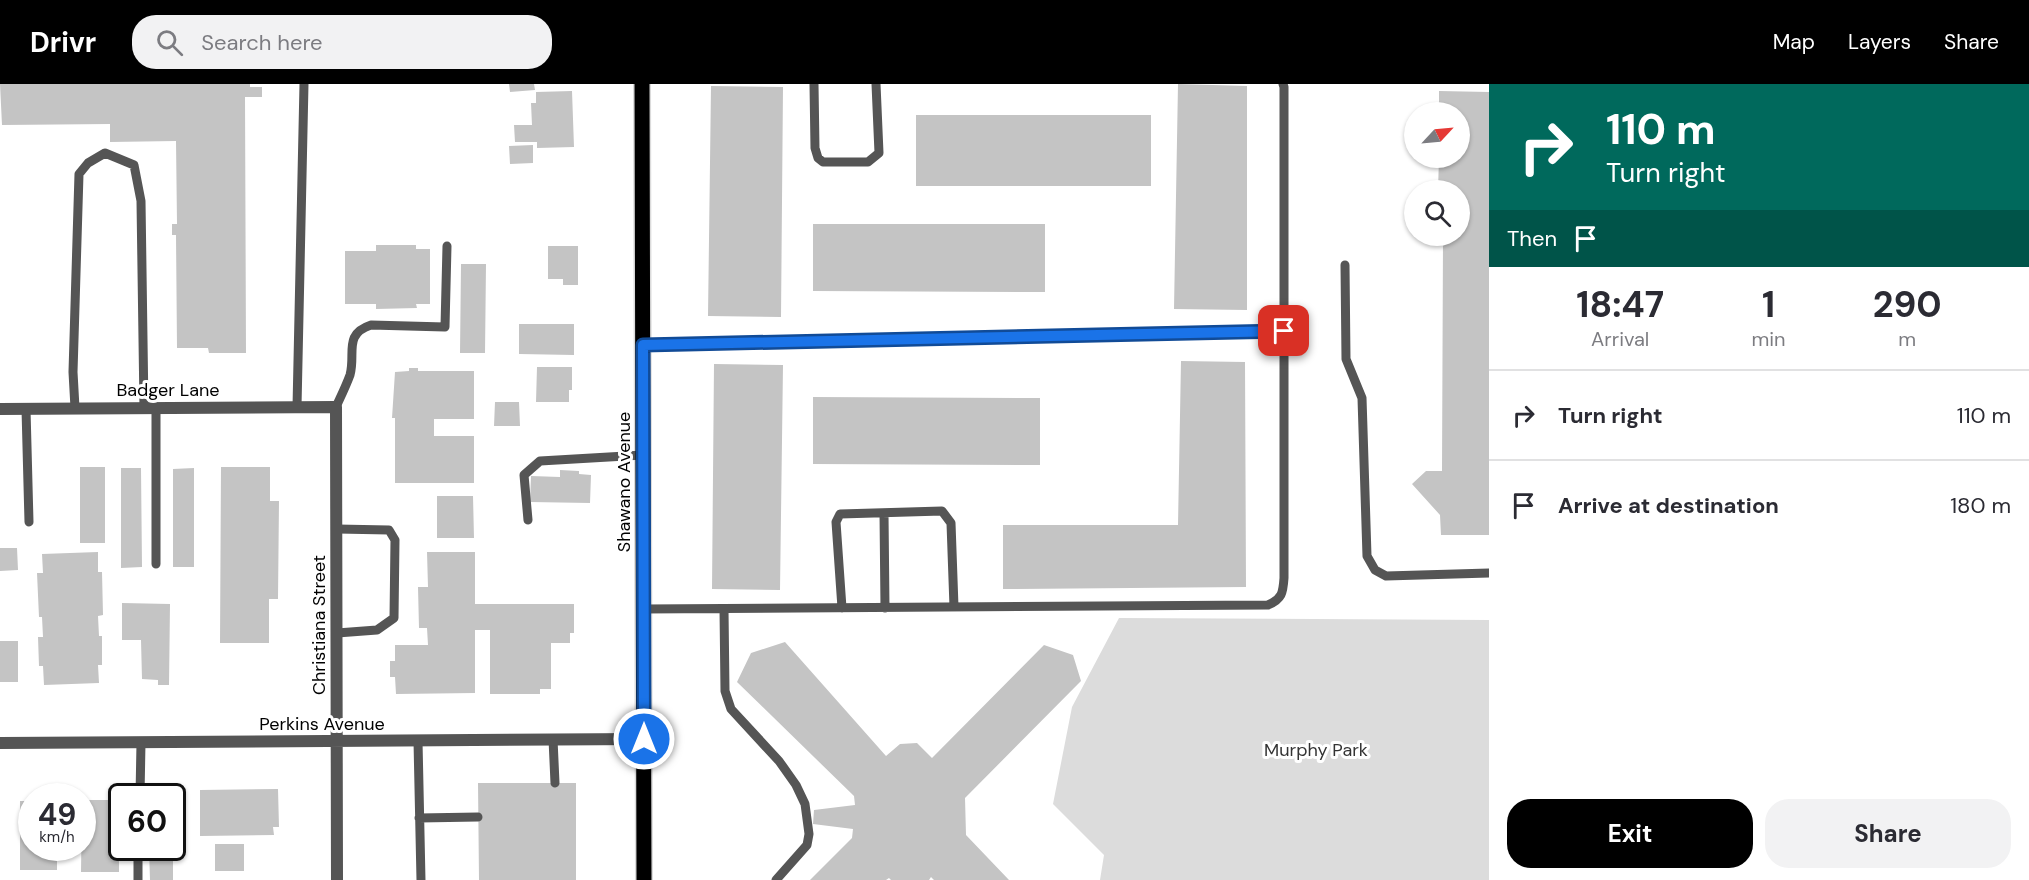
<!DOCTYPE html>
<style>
body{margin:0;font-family:"DM Sans",sans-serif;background:#f2f2f3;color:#2b2b33;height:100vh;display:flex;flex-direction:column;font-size:22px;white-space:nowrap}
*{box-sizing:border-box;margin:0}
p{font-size:20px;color:#7c7c81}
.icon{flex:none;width:33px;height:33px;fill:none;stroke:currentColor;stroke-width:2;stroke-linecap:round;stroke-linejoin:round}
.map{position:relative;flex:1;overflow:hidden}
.drawer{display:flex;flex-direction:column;background:#fff;width:540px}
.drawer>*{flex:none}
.top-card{background:#00695c;color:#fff;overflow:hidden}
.needle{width:39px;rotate:64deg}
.controls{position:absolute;left:1404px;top:18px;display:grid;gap:12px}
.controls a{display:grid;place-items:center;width:66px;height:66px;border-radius:50%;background:#fff;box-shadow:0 2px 4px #0004;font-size:30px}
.speed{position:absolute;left:18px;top:699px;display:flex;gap:12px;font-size:30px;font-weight:700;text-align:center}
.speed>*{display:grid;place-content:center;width:78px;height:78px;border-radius:50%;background:#fff;box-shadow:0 2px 4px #0004;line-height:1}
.speed small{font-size:15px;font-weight:400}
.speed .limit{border:3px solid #111;border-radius:9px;background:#fff;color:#111}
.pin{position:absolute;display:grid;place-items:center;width:51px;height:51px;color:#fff;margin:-26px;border-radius:12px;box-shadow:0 3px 9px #0006}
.me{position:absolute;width:66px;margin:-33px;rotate:0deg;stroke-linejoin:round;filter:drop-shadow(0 0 4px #0008)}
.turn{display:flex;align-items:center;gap:21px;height:126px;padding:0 18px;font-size:27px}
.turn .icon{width:78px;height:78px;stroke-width:2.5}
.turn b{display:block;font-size:42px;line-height:51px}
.then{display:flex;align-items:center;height:57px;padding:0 18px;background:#0003;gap:12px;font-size:22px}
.eta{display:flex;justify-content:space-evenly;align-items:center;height:102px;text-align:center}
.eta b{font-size:36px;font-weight:700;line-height:42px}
.primary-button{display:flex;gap:12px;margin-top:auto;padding:12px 18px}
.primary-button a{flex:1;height:69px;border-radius:24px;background:#000;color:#fff;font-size:24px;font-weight:700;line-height:69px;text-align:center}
.primary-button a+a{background:#f2f2f3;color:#2b2b33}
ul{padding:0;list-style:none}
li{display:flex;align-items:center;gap:18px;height:90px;padding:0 18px;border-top:2px solid #e1e1e2}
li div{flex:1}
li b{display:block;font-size:22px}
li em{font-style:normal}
header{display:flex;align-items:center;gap:36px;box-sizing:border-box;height:84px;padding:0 30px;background:#000;color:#fff}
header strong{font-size:28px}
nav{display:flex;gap:33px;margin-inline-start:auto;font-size:21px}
.search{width:420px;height:54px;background:#f2f2f3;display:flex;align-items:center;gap:15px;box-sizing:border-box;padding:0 21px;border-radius:24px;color:#7c7c81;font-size:22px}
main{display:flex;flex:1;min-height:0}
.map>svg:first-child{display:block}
.green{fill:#dcdcdc}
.building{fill:#c4c4c4}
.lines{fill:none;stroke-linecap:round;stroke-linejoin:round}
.primary-casing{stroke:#dbdbdb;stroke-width:18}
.lane{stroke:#555;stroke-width:9}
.street{stroke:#555;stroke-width:12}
.primary{stroke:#000;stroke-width:15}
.route-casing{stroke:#114b97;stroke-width:15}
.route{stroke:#1a73e8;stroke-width:10}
.labels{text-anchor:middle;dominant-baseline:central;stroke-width:6;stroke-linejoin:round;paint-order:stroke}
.street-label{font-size:18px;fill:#000;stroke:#fff}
.park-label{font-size:18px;fill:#333;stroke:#fff}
</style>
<header>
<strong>Drivr</strong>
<div class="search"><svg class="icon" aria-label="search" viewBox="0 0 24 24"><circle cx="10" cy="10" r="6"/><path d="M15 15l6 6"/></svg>Search here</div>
<nav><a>Map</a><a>Layers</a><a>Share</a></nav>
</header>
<main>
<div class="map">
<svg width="1489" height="796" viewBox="0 0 1489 796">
<rect width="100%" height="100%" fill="#fff"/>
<path class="green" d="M 1119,534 L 1489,536 L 1489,796 L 1100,796 L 1104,771 L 1053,720 L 1072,623 Z"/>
<path class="building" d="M 0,0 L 250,0 L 250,3 L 262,3 L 262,13 L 245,13 L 246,269 L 209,269 L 208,264 L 177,264 L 176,151 L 172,151 L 172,140 L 177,140 L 176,57 L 110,58 L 110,40 L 2,41 Z
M 509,0 L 534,0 L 535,6 L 510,8 Z
M 1178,0 L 1247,2 L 1247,226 L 1174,225 Z
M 711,2 L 783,3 L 781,233 L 708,232 Z
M 572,7 L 574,63 L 537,64 L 537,58 L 515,58 L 514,41 L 532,41 L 531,19 L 536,19 L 536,8 Z
M 1439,7 L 1489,8 L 1489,451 L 1441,451 L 1440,431 L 1412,400 L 1426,387 L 1442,387 L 1443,155 L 1438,155 L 1438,152 L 1460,152 L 1460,106 L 1438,106 L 1439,74 L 1460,74 L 1460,28 L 1439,28 Z
M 916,31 L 1151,31 L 1151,102 L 916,102 Z
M 533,61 L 533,79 L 510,80 L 509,62 Z
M 813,140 L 1045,140 L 1045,208 L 813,207 Z
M 376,161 L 416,161 L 416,165 L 430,165 L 430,220 L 416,220 L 417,224 L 376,225 L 376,220 L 345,220 L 345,167 L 376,167 Z
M 548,162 L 578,162 L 578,201 L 563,201 L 563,195 L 548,195 Z
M 461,180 L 486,180 L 485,269 L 460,269 Z
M 519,240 L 574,240 L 574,271 L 519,270 Z
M 1181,277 L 1245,278 L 1246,503 L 1003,505 L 1003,441 L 1178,441 Z
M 714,280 L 783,281 L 780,506 L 712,505 Z
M 537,283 L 572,283 L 572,306 L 569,306 L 569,318 L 536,318 Z
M 409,284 L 418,284 L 418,287 L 474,287 L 474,335 L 434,335 L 434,352 L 474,352 L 474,399 L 395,399 L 395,334 L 392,334 L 395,288 L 409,287 Z
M 813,313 L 1040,314 L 1040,381 L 813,380 Z
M 495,318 L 519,318 L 520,342 L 494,342 Z
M 80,383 L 105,383 L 105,459 L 80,459 Z
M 221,383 L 270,383 L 270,417 L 279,417 L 278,515 L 269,515 L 269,559 L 220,559 Z
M 121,384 L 141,384 L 142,483 L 121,484 Z
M 194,384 L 194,483 L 173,483 L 173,385 Z
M 560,386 L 579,387 L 579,390 L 591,391 L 590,419 L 530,418 L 531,392 L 560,393 Z
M 437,412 L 473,412 L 474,454 L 437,454 Z
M 0,464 L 17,464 L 18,486 L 0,487 Z
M 98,468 L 98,488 L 102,488 L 103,531 L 98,532 L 99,552 L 102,552 L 102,581 L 98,581 L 99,599 L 44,601 L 43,582 L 39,582 L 38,553 L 43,553 L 42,533 L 39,533 L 37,489 L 43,489 L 42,470 Z
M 427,468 L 475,468 L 475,520 L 574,520 L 574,549 L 570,549 L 570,559 L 551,559 L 551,605 L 540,605 L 540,610 L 490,610 L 490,546 L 475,546 L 475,609 L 396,610 L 395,593 L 390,593 L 390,577 L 395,577 L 395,561 L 428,561 L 427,544 L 419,544 L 418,503 L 428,503 Z
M 122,519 L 170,520 L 169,601 L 158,601 L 158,596 L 142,595 L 141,556 L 122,556 Z
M 0,557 L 18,557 L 18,598 L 0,598 Z
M 785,558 L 886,672 L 900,660 L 917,659 L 932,674 L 1044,561 L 1073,571 L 1081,597 L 965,714 L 966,751 L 1009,796 L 934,796 L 931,793 L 929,796 L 891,796 L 889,794 L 886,796 L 810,796 L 852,754 L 853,745 L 813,740 L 814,726 L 855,721 L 854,712 L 737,598 L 751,569 Z
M 478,699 L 576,699 L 576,796 L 479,796 Z
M 278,705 L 279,743 L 273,743 L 274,751 L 200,752 L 200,706 Z
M 82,716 L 119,716 L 119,788 L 81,788 Z
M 20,717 L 32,717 L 32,764 L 57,764 L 57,786 L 20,786 Z
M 215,760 L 244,760 L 244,787 L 215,787 Z
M 149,764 L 173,764 L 173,796 L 150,796 Z"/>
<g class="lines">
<defs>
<path id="primary" d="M 642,0 L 644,796"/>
</defs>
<use href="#primary" class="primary-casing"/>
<path class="lane" d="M 814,0 L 815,64 L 818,74 L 823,78 L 868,78 L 879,69 L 876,0
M 1345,181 L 1346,275 L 1362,314 L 1367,472 L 1375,486 L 1386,492 L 1489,489
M 643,261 L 1284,247
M 297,323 L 304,0
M 336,323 C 341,312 346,302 350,291 C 356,270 343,250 371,241 L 445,243 L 447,162
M 75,324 L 73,288 L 79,90 L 88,79 L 105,69 L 134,81 L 141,117 L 144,324
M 26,325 L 29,438
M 884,429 L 885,524
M 528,436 L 524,391 L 540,377 L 643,371
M 337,445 L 389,446 L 395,456 L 394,534 L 377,546 L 337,549
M 156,480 L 156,324
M 842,524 L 836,438 L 840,430 L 942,427 L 951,439 L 954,523
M 644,525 L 1268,521 C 1282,515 1283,509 1284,494 L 1284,3 L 1283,0
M 724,525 L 725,607 L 731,625 L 779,677 L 796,701 L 805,720 L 809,750 L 807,761 L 776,796
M 553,655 L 555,699
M 418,657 L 421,796
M 140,712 L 141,659
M 419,734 L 478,733
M 138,796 L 138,764"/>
<path class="street" d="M 0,325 L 336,323 L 337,796
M 0,659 L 644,655"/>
<use href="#primary" class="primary"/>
</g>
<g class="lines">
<defs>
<path id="route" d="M 644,655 L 643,261 L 1284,247"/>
</defs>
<use href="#route" class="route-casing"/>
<use href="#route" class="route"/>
</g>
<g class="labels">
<g class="street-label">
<text x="168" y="306">Badger Lane</text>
<text transform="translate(624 398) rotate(-90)">Shawano Avenue</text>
<text transform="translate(319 541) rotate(-90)">Christiana Street</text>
<text x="322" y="640">Perkins Avenue</text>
</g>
<g class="park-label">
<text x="1316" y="666">Murphy Park</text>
</g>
</g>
</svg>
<div class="controls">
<a><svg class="needle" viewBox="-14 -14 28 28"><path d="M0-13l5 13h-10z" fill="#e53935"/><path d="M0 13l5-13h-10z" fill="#7c7c81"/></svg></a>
<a><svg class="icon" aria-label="search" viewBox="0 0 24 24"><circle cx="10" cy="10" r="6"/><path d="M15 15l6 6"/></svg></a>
</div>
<div class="speed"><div>49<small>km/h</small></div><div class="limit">60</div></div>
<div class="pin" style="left:1284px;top:247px;background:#d93025"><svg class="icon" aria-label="arrive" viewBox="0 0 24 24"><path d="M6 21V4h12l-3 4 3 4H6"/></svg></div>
<svg class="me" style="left:644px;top:655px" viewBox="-20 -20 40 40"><circle r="17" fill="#1a73e8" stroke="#fff" stroke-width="3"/><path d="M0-11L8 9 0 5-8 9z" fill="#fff"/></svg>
</div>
<section class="drawer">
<div class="top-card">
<div class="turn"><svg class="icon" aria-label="right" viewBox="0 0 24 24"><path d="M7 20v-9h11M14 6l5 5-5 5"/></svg><div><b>110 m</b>Turn right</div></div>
<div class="then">Then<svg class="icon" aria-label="arrive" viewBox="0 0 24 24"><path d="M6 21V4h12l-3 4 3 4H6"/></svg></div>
</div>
<div class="eta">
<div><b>18:47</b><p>Arrival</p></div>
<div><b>1</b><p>min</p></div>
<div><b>290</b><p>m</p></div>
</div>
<ul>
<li><svg class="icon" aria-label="right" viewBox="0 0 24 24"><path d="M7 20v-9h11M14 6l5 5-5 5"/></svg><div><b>Turn right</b></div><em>110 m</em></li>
<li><svg class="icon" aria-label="arrive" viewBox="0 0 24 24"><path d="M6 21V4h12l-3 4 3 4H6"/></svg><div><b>Arrive at destination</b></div><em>180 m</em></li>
</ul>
<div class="primary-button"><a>Exit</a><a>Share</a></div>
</section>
</main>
